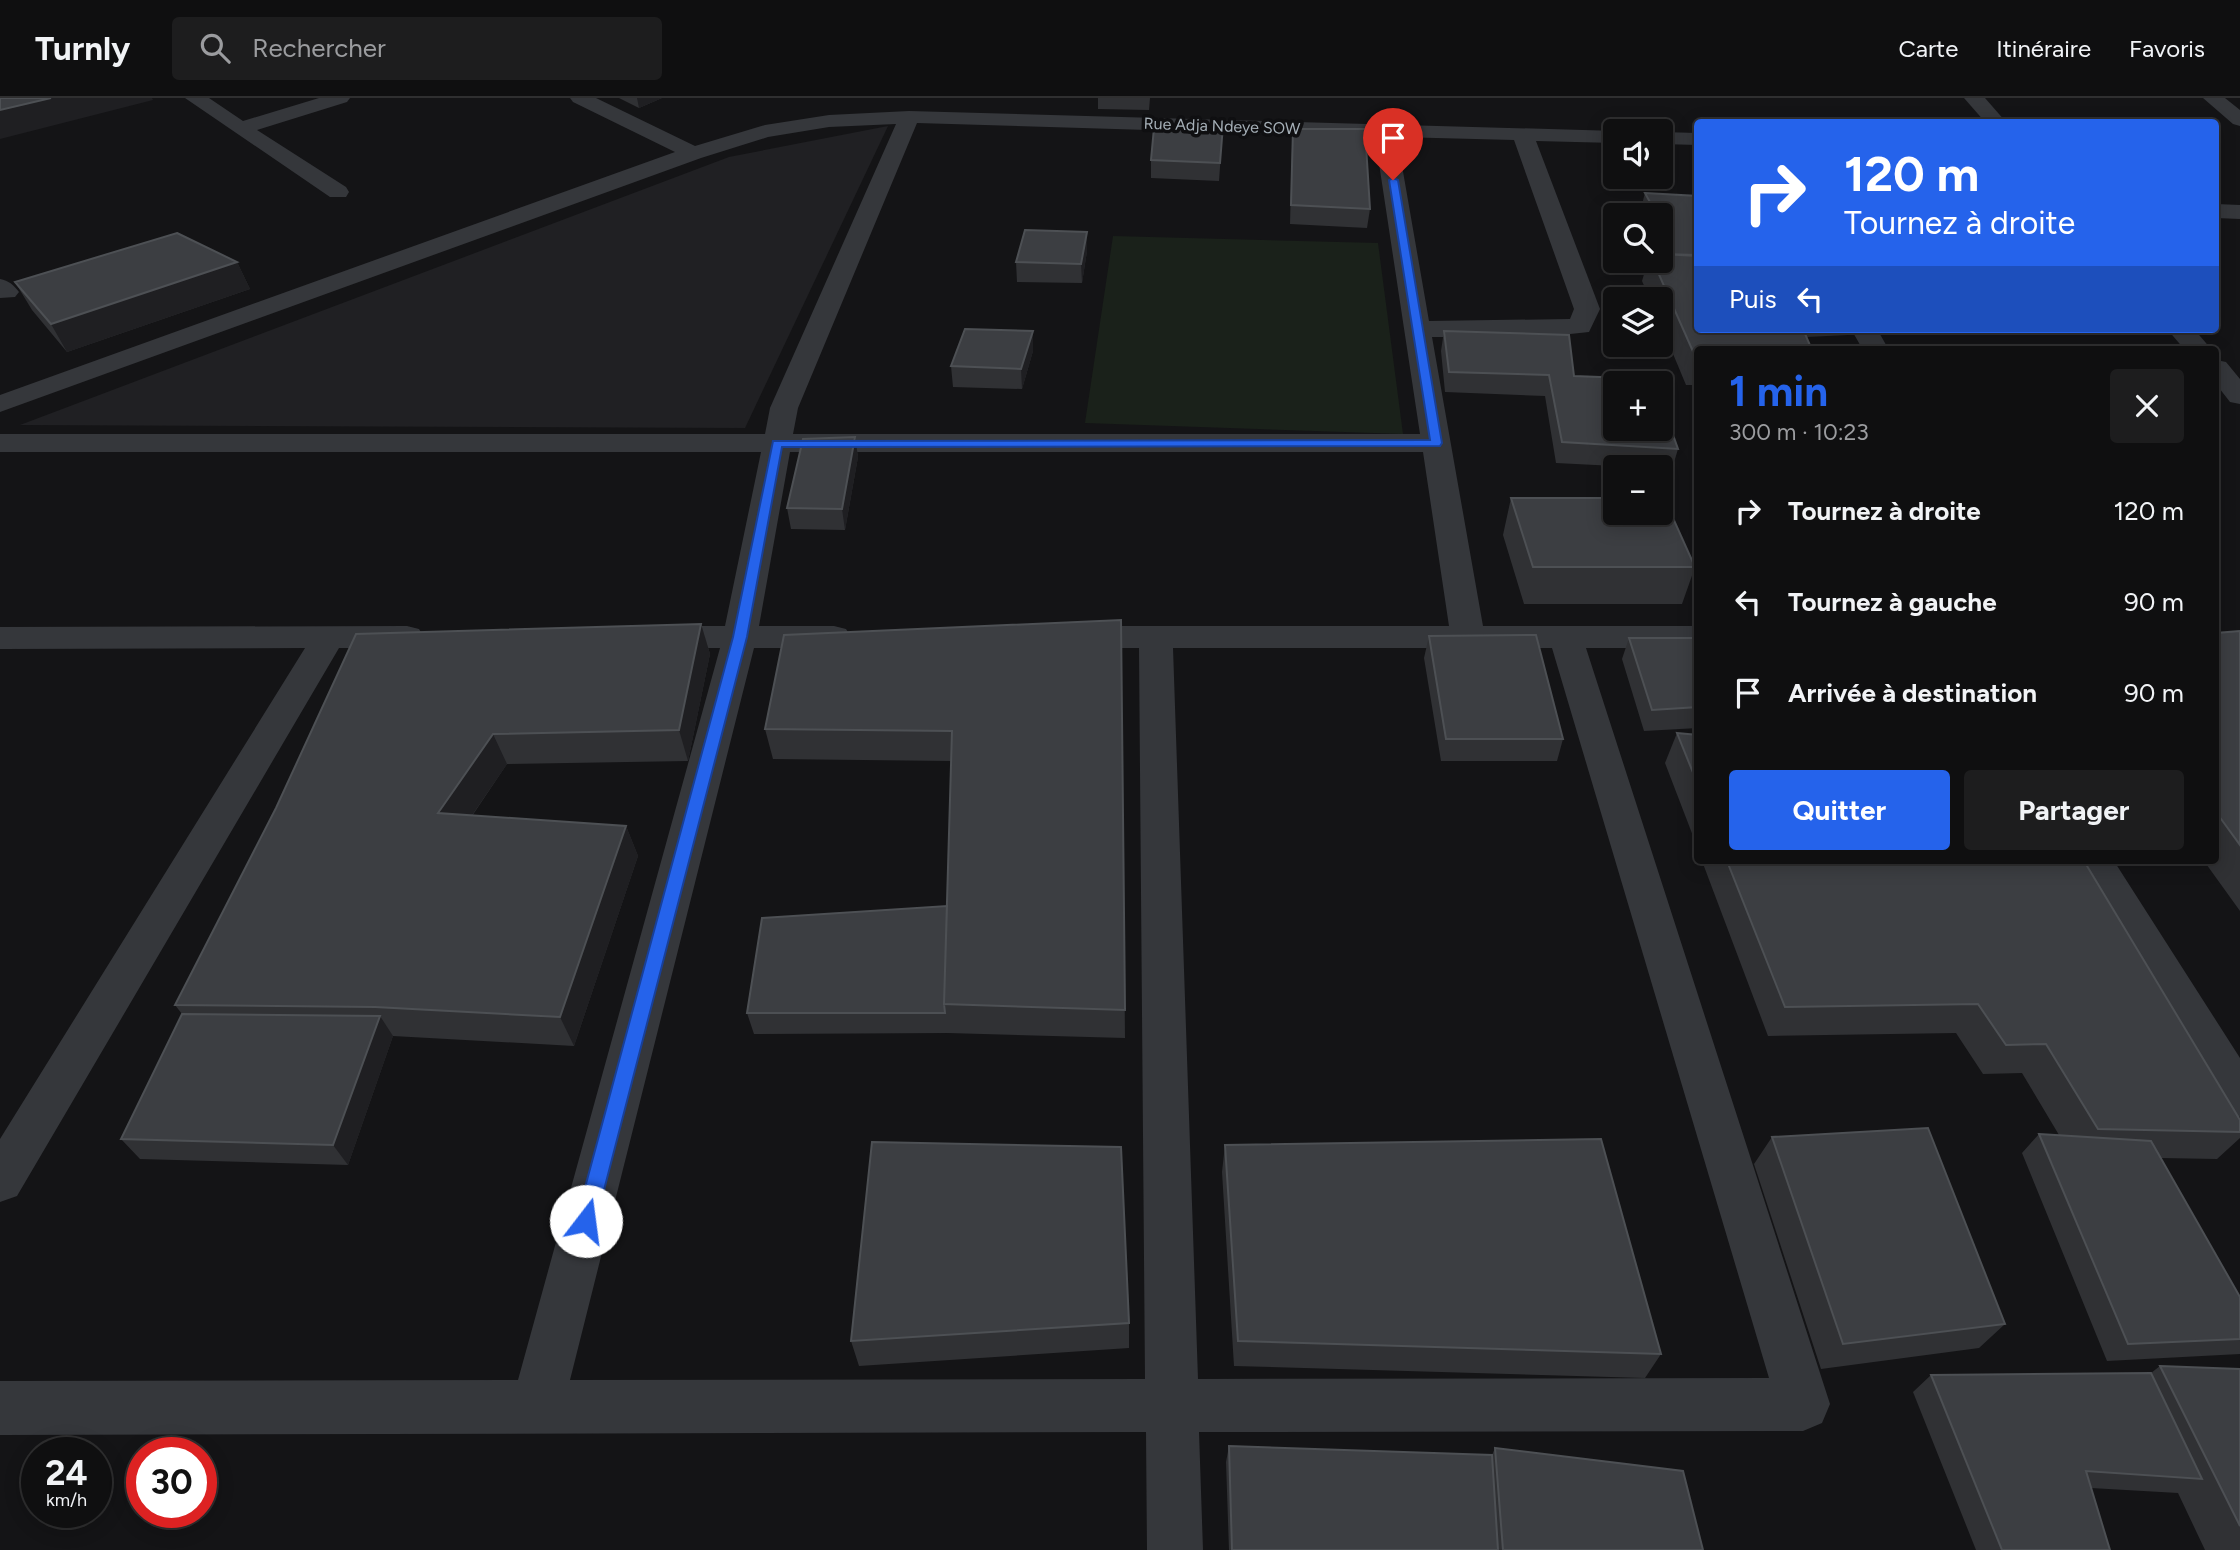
<!DOCTYPE html>
<html lang="fr">
<meta charset="utf-8">
<style>
body{margin:0;font-family:Figtree,sans-serif;background:#1d1d1e;color:#f1f3f6;height:100vh;display:flex;flex-direction:column;font-size:26px;white-space:nowrap}
*{box-sizing:border-box;margin:0}
p{font-size:23px;color:#9b9c9f}
.icon{flex:none;width:38px;height:38px;fill:none;stroke:currentColor;stroke-width:2;stroke-linecap:round;stroke-linejoin:round}
.map{position:relative;flex:1;overflow:hidden}
.panel{position:absolute;left:1694px;top:248px;width:525px;height:518px;display:flex;flex-direction:column;background:#0f0f10;border-radius:7px;box-shadow:0 4px 18px #0003,0 0 0 2px #2f2f30}
.panel>*{flex:none}
.guide{position:absolute;left:1694px;top:21px;width:525px;height:214px;border-radius:7px;box-shadow:0 4px 18px #0003,0 0 0 2px #2f2f30;background:#2563eb;color:#fff;overflow:hidden}
.fabs{position:absolute;left:1603px;top:21px;display:grid;gap:14px}
.fabs a{display:grid;place-items:center;width:70px;height:70px;border-radius:7px;background:#0f0f10;box-shadow:0 4px 18px #0003,0 0 0 2px #2f2f30;font-size:35px}
.speed{position:absolute;left:21px;top:1339px;display:flex;gap:14px;font-size:35px;font-weight:700;text-align:center}
.speed>*{display:grid;place-content:center;width:91px;height:91px;border-radius:50%;background:#0f0f10;box-shadow:0 4px 18px #0003,0 0 0 2px #2f2f30;line-height:1}
.speed small{font-size:18px;font-weight:400}
.speed .limit{border:10px solid #d22;background:#fff;color:#111}
.pin{position:absolute;display:grid;place-items:center;width:60px;height:60px;color:#fff;margin:-72px -30px;border-radius:50% 50% 50% 0;rotate:-45deg;box-shadow:0 0 7px #0007}
.pin .icon{rotate:45deg}
.me{position:absolute;width:77px;margin:-38px;rotate:15deg;stroke-linejoin:round;filter:drop-shadow(0 0 5px #0008)}
.turn{display:flex;align-items:center;gap:24px;height:147px;padding:0 35px;font-size:32px}
.turn .icon{width:91px;height:91px;stroke-width:2.5}
.turn b{display:block;font-size:49px;line-height:60px}
.then{display:flex;align-items:center;height:66px;padding:0 35px;background:#0003;gap:14px;font-size:26px}
.round{display:grid;place-items:center;flex:none;width:74px;height:74px;border-radius:7px;background:#1d1d1e}
.headline{display:flex;align-items:center;justify-content:space-between;height:119px;padding:0 35px}
h1{font-size:42px;font-weight:700;line-height:52px;color:#2563eb}
.cta{display:flex;gap:14px;margin-top:auto;padding:14px 35px}
.cta a{flex:1;height:80px;border-radius:7px;background:#2563eb;color:#fff;font-size:28px;font-weight:700;line-height:80px;text-align:center}
.cta a+a{background:#1d1d1e;color:#f1f3f6}
ul{padding:0;list-style:none}
li{display:flex;align-items:center;gap:21px;height:91px;padding:0 35px}
li div{flex:1}
li b{display:block;font-size:26px}
li em{font-style:normal}
header{display:flex;align-items:center;gap:42px;box-sizing:border-box;height:98px;padding:0 35px;background:#0f0f10;border-bottom:2px solid #2f2f30}
header strong{font-size:33px}
nav{display:flex;gap:38px;margin-inline-start:auto;font-size:24px}
.search{width:490px;height:63px;background:#1d1d1e;display:flex;align-items:center;gap:18px;box-sizing:border-box;padding:0 24px;border-radius:7px;color:#9b9c9f;font-size:26px}
.map>svg:first-child{display:block}
.built{fill:#202023}
.green{fill:#1a211a}
.lines{fill:none;stroke-linecap:round;stroke-linejoin:round}
.minor{fill:#35373b;fill-rule:evenodd}
.wall{fill:#303134}
.shaded-wall{fill:#1f1f22}
.building{fill:#3c3e42;stroke:#4d5054;stroke-width:2}
.route{fill:#2563eb;stroke:#184099;stroke-width:2}
.labels{text-anchor:middle;dominant-baseline:central;stroke-width:7;stroke-linejoin:round;paint-order:stroke}
.far-street-label{font-size:16px;fill:#a5afb7;stroke:#0f0f11}
</style>
<header>
<strong>Turnly</strong>
<div class="search"><svg class="icon" aria-label="search" viewBox="0 0 24 24"><circle cx="10" cy="10" r="6"/><path d="M15 15l6 6"/></svg>Rechercher</div>
<nav><a>Carte</a><a>Itinéraire</a><a>Favoris</a></nav>
</header>
<div class="map">
<svg width="2240" height="1452" viewBox="0 0 2240 1452">
<rect width="100%" height="100%" fill="#141416"/>
<path class="built" d="M 888,28 L 745,330 L 20,327 L 729,59 Z"/>
<path class="green" d="M 1113,138 L 1378,145 L 1403,336 L 1085,325 Z"/>
<g class="lines">
<path class="minor" d="M 185,0 L 209,0 L 243,23 L 319,0 L 350,0 L 347,4 L 257,32 L 346,89 L 349,94 L 346,99 L 330,99 Z
M 570,0 L 596,0 L 695,48 L 765,27 L 829,17 L 909,13 L 1617,33 L 1615,33 L 1615,45 L 1536,43 L 1600,211 L 1589,234 L 1542,239 L 1432,239 L 1483,528 L 1698,528 L 1698,550 L 1586,550 L 1830,1306 L 1822,1325 L 1803,1333 L 1199,1334 L 1203,1452 L 1147,1452 L 1146,1334 L 0,1337 L 0,1283 L 518,1282 L 720,550 L 653,550 L 641,547 L 636,539 L 641,531 L 653,528 L 725,528 L 761,354 L 0,354 L 0,336 L 765,336 L 770,310 L 896,26 L 829,29 L 768,39 L 701,60 L 0,314 L 0,297 L 675,54 L 573,4 ZM 917,25 L 1375,39 L 1420,336 L 793,336 L 798,310 ZM 1397,39 L 1514,42 L 1574,211 L 1570,221 L 1429,223 ZM 790,354 L 1423,354 L 1449,528 L 1070,528 L 1058,531 L 1053,539 L 1058,547 L 1070,550 L 1139,550 L 1145,1281 L 570,1282 L 754,550 L 834,550 L 846,547 L 851,539 L 846,531 L 834,528 L 759,528 ZM 1173,550 L 1552,550 L 1769,1280 L 1198,1281 Z
M 1964,0 L 1985,0 L 2006,24 L 1985,24 Z
M 2203,0 L 2225,0 L 2240,12 L 2240,28 L 2233,26 Z
M 1661,34 L 1698,35 L 1698,47 L 1661,46 Z
M 2216,106 L 2240,107 L 2240,121 L 2216,120 Z
M 0,181 C 9,183 13,186 19,194 L 15,199 L 0,200 Z
M 1851,231 L 1877,231 L 1889,252 L 1863,252 Z
M 2167,231 L 2194,231 L 2212,252 L 2185,252 Z
M 2216,262 L 2226,264 L 2240,281 L 2240,306 L 2230,304 L 2216,286 Z
M 407,528 L 419,531 L 424,539 L 419,547 L 407,550 L 339,550 L 17,1098 L 0,1104 L 0,1041 L 305,550 L 0,551 L 0,529 Z
M 2073,763 L 2114,763 L 2240,960 L 2240,1019 L 2224,1013 Z"/>
</g>
<path class="wall" d="M 619,0 L 662,0 L 639,10 Z
M 1098,0 L 1150,0 L 1149,12 L 1098,11 Z
M 1223,27 L 1219,83 L 1151,80 L 1151,62 Z
M 1293,31 L 1370,111 L 1367,130 L 1290,126 L 1292,49 Z
M 1645,95 L 1698,98 L 1698,231 L 1851,231 L 1848,237 L 1806,239 L 1698,252 L 1698,287 L 1686,287 L 1661,227 L 1661,201 L 1650,201 L 1642,183 L 1648,163 L 1661,163 L 1661,117 L 1642,117 L 1640,114 Z
M 1087,134 L 1087,153 L 1082,185 L 1017,184 L 1016,164 Z
M 237,164 L 250,191 L 67,254 L 32,212 L 15,184 Z
M 1444,233 L 1574,278 L 1678,351 L 1672,371 L 1661,371 L 1661,369 L 1635,369 L 1556,365 L 1545,298 L 1445,294 L 1441,253 Z
M 1033,253 L 1022,291 L 953,289 L 951,268 Z
M 855,339 L 858,359 L 845,432 L 791,431 L 787,410 Z
M 1511,400 L 1695,469 L 1682,506 L 1524,506 L 1503,437 Z
M 1121,522 L 1125,940 L 948,935 L 754,936 L 747,915 L 947,808 L 951,663 L 773,661 L 765,631 Z
M 701,526 L 710,556 L 688,663 L 507,666 L 472,718 L 626,728 L 638,758 L 574,948 L 393,938 L 348,1067 L 140,1061 L 121,1041 L 182,916 L 175,907 L 276,710 Z
M 2240,533 L 2240,813 L 2204,763 L 2216,763 L 2216,535 Z
M 1429,538 L 1563,641 L 1557,663 L 1441,663 L 1424,560 Z
M 1629,540 L 1698,540 L 1698,630 L 1644,633 L 1622,561 Z
M 1677,635 L 1698,637 L 1698,751 L 1665,665 Z
M 1702,763 L 2084,763 L 2240,1022 L 2240,1040 L 2217,1061 L 2161,1060 L 2240,1199 L 2240,1256 L 2107,1263 L 2022,1055 L 2039,1036 L 2059,1037 L 2022,975 L 1983,976 L 1956,935 L 1768,938 Z
M 1772,1039 L 2005,1226 L 1979,1250 L 1821,1271 L 1754,1066 Z
M 1225,1047 L 1661,1256 L 1645,1280 L 1234,1268 L 1222,1074 Z
M 1129,1225 L 1129,1250 L 859,1268 L 851,1243 Z
M 2160,1268 L 2240,1271 L 2240,1452 L 2205,1452 L 2178,1395 L 2091,1390 L 2110,1452 L 1976,1452 L 1913,1294 L 1931,1277 L 2151,1275 Z
M 1229,1348 L 1492,1357 L 1495,1350 L 1703,1452 L 1229,1452 L 1226,1364 Z"/>
<path class="shaded-wall" d="M 51,0 L 152,0 L 153,2 L 0,41 L 0,12 Z
M 637,0 L 662,0 L 639,10 Z
M 1087,134 L 1087,153 L 1082,185 L 1081,166 Z
M 237,164 L 250,191 L 67,254 L 51,226 Z
M 1033,233 L 1033,253 L 1022,291 L 1021,271 Z
M 855,339 L 858,359 L 845,432 L 842,411 Z
M 701,526 L 710,556 L 688,663 L 679,632 Z
M 493,636 L 507,666 L 453,745 L 438,715 Z
M 626,728 L 638,758 L 574,948 L 560,919 Z
M 380,918 L 393,938 L 348,1067 L 333,1047 Z"/>
<path class="building" d="M 0,0 L 51,0 L 0,12 Z
M 1223,27 L 1220,65 L 1151,62 L 1154,30 Z
M 1293,31 L 1365,31 L 1370,111 L 1291,107 Z
M 1645,95 L 1698,98 L 1698,157 L 1661,156 L 1661,117 L 1657,117 Z
M 1025,132 L 1087,134 L 1081,166 L 1016,164 Z
M 177,135 L 237,164 L 51,226 L 15,184 Z
M 1661,156 L 1698,158 L 1698,231 L 1803,231 L 1812,252 L 1698,252 L 1698,258 L 1695,258 L 1653,163 L 1661,163 Z
M 965,231 L 1033,233 L 1021,271 L 951,268 Z
M 1444,233 L 1569,237 L 1574,278 L 1652,281 L 1654,285 L 1615,285 L 1615,331 L 1661,331 L 1661,303 L 1678,351 L 1562,344 L 1549,277 L 1449,274 Z
M 855,339 L 842,411 L 787,410 L 803,341 Z
M 1511,400 L 1615,400 L 1615,415 L 1661,415 L 1661,400 L 1664,400 L 1695,469 L 1533,469 Z
M 1121,522 L 1125,912 L 944,906 L 952,633 L 765,631 L 784,537 Z
M 701,526 L 679,632 L 493,636 L 438,715 L 626,728 L 560,919 L 375,909 L 175,907 L 276,710 L 356,536 Z
M 2240,533 L 2240,747 L 2216,714 L 2216,535 Z
M 1536,537 L 1563,641 L 1446,641 L 1429,538 Z
M 1629,540 L 1698,540 L 1698,609 L 1652,612 Z
M 1677,635 L 1698,637 L 1698,687 Z
M 1727,763 L 2084,763 L 2240,1022 L 2240,1034 L 2098,1031 L 2046,946 L 2006,947 L 1978,906 L 1785,909 Z
M 947,808 L 944,906 L 945,915 L 747,915 L 762,820 Z
M 182,916 L 380,918 L 333,1047 L 121,1041 Z
M 1928,1030 L 2005,1226 L 1843,1246 L 1772,1039 Z
M 2039,1036 L 2151,1043 L 2240,1199 L 2240,1241 L 2128,1246 Z
M 1601,1041 L 1661,1256 L 1238,1243 L 1225,1047 Z
M 872,1044 L 1121,1049 L 1129,1225 L 851,1243 Z
M 2160,1268 L 2240,1271 L 2240,1428 Z
M 2151,1275 L 2202,1381 L 2086,1373 L 2110,1452 L 2002,1452 L 1931,1277 Z
M 1229,1348 L 1492,1357 L 1498,1452 L 1232,1452 Z
M 1495,1350 L 1683,1373 L 1703,1452 L 1503,1452 Z"/>
<path class="route" d="M 1393,80 L 1398,82 L 1442,345 L 1440,348 L 782,349 L 747,539 L 596,1123 L 593,1130 L 586,1132 L 579,1130 L 576,1123 L 733,539 L 773,343 L 1430,342 L 1389,82 Z"/>
<g class="labels">
<g class="far-street-label">
<text transform="translate(1222 28) rotate(2)">Rue Adja Ndeye SOW</text>
</g>
</g>
</svg>
<div class="fabs">
<a><svg class="icon" aria-label="sound" viewBox="0 0 24 24"><path d="M4 9h4l5-4v14l-5-4H4zM17 9q2 3 0 6"/></svg></a>
<a><svg class="icon" aria-label="search" viewBox="0 0 24 24"><circle cx="10" cy="10" r="6"/><path d="M15 15l6 6"/></svg></a>
<a><svg class="icon" aria-label="layers" viewBox="0 0 24 24"><path d="M12 4l9 5-9 5-9-5zM3 14l9 5 9-5"/></svg></a>
<a>+</a>
<a>−</a>
</div>
<div class="speed"><div>24<small>km/h</small></div><div class="limit">30</div></div>
<div class="pin" style="left:1393px;top:82px;background:#d93025"><svg class="icon" aria-label="arrive" viewBox="0 0 24 24"><path d="M6 21V4h12l-3 4 3 4H6"/></svg></div>
<svg class="me" style="left:586px;top:1123px" viewBox="-20 -20 40 40"><circle r="19" fill="#fff"/><path d="M0-13L10 11 0 6-10 11z" fill="#2563eb"/></svg>
<div class="guide">
<div class="turn"><svg class="icon" aria-label="right" viewBox="0 0 24 24"><path d="M7 20v-9h11M14 6l5 5-5 5"/></svg><div><b>120 m</b>Tournez à droite</div></div>
<div class="then">Puis<svg class="icon" aria-label="left" viewBox="0 0 24 24"><path d="M17 20v-9H6M10 6l-5 5 5 5"/></svg></div>
</div>
<section class="panel">
<div class="headline"><div><h1>1 min</h1><p>300 m · 10:23</p></div><a class="round"><svg class="icon" aria-label="close" viewBox="0 0 24 24"><path d="M6 6l12 12M18 6L6 18"/></svg></a></div>
<ul>
<li><svg class="icon" aria-label="right" viewBox="0 0 24 24"><path d="M7 20v-9h11M14 6l5 5-5 5"/></svg><div><b>Tournez à droite</b></div><em>120 m</em></li>
<li><svg class="icon" aria-label="left" viewBox="0 0 24 24"><path d="M17 20v-9H6M10 6l-5 5 5 5"/></svg><div><b>Tournez à gauche</b></div><em>90 m</em></li>
<li><svg class="icon" aria-label="arrive" viewBox="0 0 24 24"><path d="M6 21V4h12l-3 4 3 4H6"/></svg><div><b>Arrivée à destination</b></div><em>90 m</em></li>
</ul>
<div class="cta"><a>Quitter</a><a>Partager</a></div>
</section>
</div>
